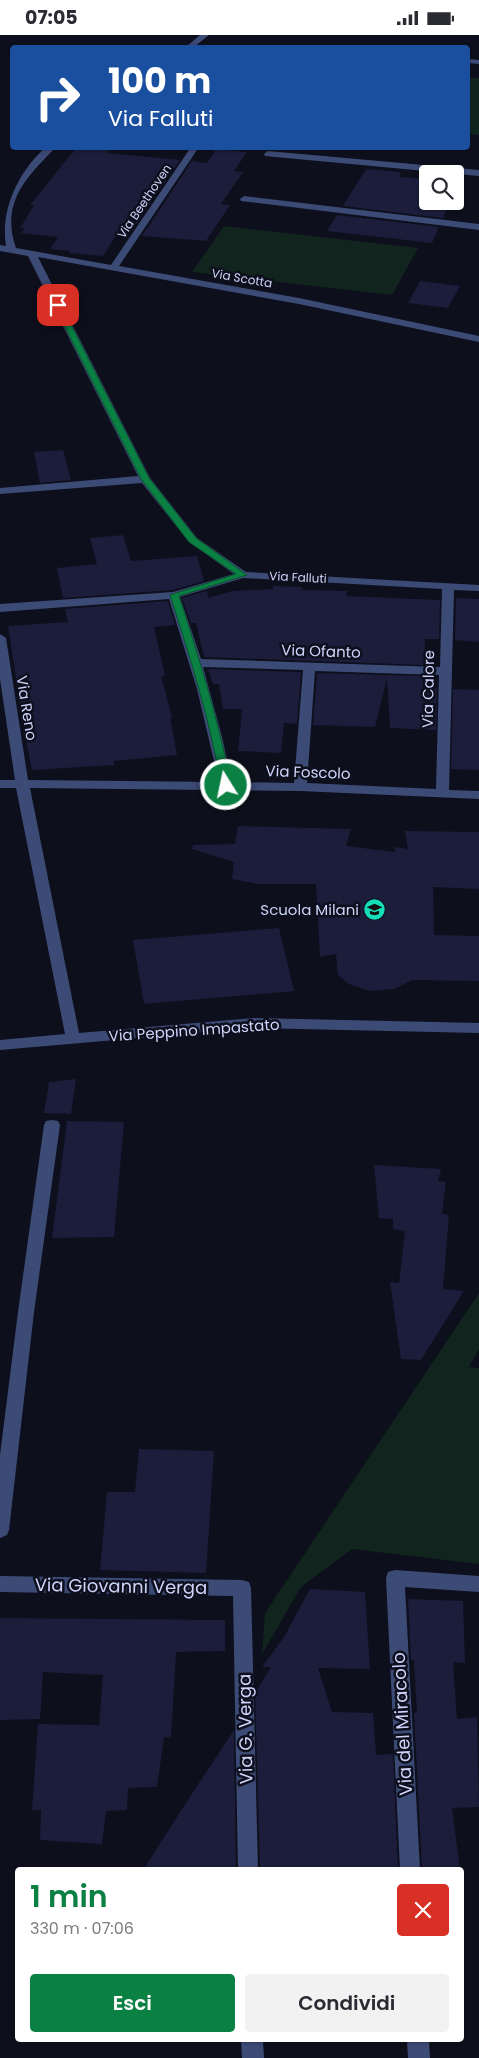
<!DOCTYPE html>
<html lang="it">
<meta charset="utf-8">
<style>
body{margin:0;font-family:Poppins,sans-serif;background:#f2f2f3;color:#2b2b33;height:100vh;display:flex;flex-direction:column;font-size:19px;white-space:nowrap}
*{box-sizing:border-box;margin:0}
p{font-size:16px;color:#7c7c81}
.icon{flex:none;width:28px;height:28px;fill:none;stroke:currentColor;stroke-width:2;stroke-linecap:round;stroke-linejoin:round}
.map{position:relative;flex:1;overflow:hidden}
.drawer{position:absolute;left:15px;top:1832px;width:449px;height:175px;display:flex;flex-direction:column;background:#fff;border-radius:5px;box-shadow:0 1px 4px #0004}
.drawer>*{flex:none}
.hud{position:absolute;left:10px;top:10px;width:460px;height:105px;border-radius:5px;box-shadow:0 1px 4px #0004;background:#1a4fa0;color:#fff;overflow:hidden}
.fabs{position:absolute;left:419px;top:130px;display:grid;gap:10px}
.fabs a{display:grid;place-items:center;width:45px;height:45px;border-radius:5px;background:#fff;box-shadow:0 1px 4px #0004;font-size:25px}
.pin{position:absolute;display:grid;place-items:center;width:42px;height:42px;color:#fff;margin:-21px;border-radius:10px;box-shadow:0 2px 8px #0006}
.me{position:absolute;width:55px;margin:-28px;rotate:350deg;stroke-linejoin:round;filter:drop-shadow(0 0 4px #0008)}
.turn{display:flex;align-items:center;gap:18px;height:105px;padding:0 15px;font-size:22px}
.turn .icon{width:65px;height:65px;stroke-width:2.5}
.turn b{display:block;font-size:35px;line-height:42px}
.round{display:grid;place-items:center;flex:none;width:52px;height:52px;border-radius:5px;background:#f2f2f3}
.headline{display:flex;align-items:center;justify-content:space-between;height:85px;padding:0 15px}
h1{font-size:30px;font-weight:600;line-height:38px;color:#0b8043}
.cta{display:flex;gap:10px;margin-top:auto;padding:10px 15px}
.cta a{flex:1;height:58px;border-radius:5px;background:#0b8043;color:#fff;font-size:20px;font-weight:600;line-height:58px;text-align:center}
.cta a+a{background:#f2f2f3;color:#2b2b33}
.status{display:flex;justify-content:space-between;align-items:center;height:35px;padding:0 25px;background:#fff;direction:ltr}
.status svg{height:14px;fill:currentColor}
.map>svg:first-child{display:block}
.green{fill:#11251e}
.building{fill:#1b1d3b}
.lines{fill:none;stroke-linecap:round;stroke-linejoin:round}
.minor{fill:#3c4b76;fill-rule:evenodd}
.route{fill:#0b8043;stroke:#07532c}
.labels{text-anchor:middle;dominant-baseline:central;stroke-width:5;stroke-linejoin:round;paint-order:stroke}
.far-street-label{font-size:12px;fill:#cdd4fa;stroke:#0d0f1c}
.street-label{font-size:15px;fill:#cdd4fa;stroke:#0d0f1c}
.poi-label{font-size:15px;fill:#cdd4fa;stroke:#0d0f1c;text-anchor:end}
.near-street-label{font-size:18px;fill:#cdd4fa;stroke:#0d0f1c}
</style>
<div class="status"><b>07:05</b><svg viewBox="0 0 49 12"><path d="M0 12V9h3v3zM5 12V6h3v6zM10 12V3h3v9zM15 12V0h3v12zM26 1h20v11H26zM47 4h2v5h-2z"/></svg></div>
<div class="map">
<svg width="479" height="2023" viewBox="0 0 479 2023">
<rect width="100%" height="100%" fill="#0d0f1c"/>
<path class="green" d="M 468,43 L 479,43 L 479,100 L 468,99 Z
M 224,191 L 418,213 L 392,260 L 192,237 Z
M 479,1258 L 479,1314 L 469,1332 L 479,1333 L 479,1529 L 352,1514 L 301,1552 L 262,1619 L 265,1578 Z"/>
<path class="building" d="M 108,112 L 106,115 L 109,116 L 107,118 L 180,125 L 129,200 L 117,199 L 103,221 L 69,218 L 70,216 L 50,214 L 58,202 L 21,198 L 25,193 L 20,193 L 34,170 L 30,170 L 76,113 Z
M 216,114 L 247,117 L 234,136 L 243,137 L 221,169 L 230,170 L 206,206 L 142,201 L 192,126 L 207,128 Z
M 366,134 L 401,137 L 399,142 L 428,144 L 428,166 L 450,166 L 443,183 L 343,171 Z
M 337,180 L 439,192 L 432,208 L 327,196 Z
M 420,246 L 460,251 L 448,273 L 408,268 Z
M 63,415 L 71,445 L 40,448 L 34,417 Z
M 123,500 L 131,526 L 197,521 L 204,546 L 173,555 L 63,563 L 57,533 L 97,529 L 90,503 Z
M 273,551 L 302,552 L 302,555 L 347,556 L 346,561 L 440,565 L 439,604 L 425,604 L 424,630 L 204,622 L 196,588 L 191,588 L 182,563 L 207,556 L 208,563 L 232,556 L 273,554 Z
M 456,563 L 479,564 L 479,607 L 455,605 Z
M 168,566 L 175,590 L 154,592 L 165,641 L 161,641 L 172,682 L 170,682 L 177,720 L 114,726 L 114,730 L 32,735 L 25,701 L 8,591 L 68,587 L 65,574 Z
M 208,634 L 301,637 L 297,689 L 284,688 L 281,718 L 238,716 L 242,674 L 223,674 L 219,649 L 213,649 Z
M 317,638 L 424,641 L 423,653 L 437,653 L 436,695 L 390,693 L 387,643 L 375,692 L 313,690 Z
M 453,654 L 479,655 L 479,735 L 451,734 Z
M 238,791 L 351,794 L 346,811 L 395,817 L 395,812 L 408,814 L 405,796 L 479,797 L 479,854 L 433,852 L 434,900 L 479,901 L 479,946 L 412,945 L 395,954 L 369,956 L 349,949 L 338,940 L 336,919 L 320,922 L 316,849 L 258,849 L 232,844 L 234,827 L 192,814 L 193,810 L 235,809 Z
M 279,893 L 294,956 L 144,969 L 133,905 Z
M 76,1044 L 71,1079 L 44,1078 L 49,1047 Z
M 67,1086 L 124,1087 L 114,1202 L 52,1203 Z
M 374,1130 L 441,1134 L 438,1146 L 446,1147 L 442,1179 L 449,1180 L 443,1254 L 464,1256 L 421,1325 L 401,1324 L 390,1247 L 399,1248 L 405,1196 L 393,1194 L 393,1184 L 379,1183 Z
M 139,1414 L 214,1416 L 206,1538 L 100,1535 L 107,1457 L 135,1457 Z
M 310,1554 L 365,1557 L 370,1634 L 318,1633 L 332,1677 L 373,1678 L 376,1720 L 393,1719 L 398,1835 L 260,1835 L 255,1658 L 271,1632 L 262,1632 L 284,1602 Z
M 408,1564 L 463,1566 L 465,1628 L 453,1627 L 457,1684 L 477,1682 L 479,1772 L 452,1773 L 460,1835 L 422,1835 L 414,1678 L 417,1678 L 414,1626 L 411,1625 Z
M 0,1583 L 225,1585 L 225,1616 L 176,1617 L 171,1703 L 164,1702 L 157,1752 L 128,1753 L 127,1775 L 106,1776 L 102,1809 L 40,1805 L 41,1775 L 32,1775 L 38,1689 L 99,1690 L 103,1640 L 43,1637 L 40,1684 L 0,1685 Z
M 234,1695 L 236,1835 L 143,1835 L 195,1754 Z"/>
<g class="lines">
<path class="minor" d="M 200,0 L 209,0 L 194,12 L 186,12 Z
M 468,24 L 479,25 L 479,29 L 468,28 Z
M 46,112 L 56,112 C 27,142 0,167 16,213 L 111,230 L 191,112 L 199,112 L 119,231 L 299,263 L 479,301 L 479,307 L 299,269 L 38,222 L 150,443 L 197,503 L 246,537 L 479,550 L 479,556 L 454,555 L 449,755 L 479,756 L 479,764 L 300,756 L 30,753 L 79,998 L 254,983 L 479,988 L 479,998 L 254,993 L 0,1015 L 0,1005 L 65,999 L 16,753 L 0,753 L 0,745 L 15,745 L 0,644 L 0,599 L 6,603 L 28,745 L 219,747 L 197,654 L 169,564 L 0,577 L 0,569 L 173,557 L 234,539 L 189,507 L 142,448 L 0,459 L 0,453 L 138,441 L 28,221 L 0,216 L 0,210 L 6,211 C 0,174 19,136 46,112 ZM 243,543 L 442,554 L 440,632 L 201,624 L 180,562 ZM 203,632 L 303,635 L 294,748 L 232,747 L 222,702 ZM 315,636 L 439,640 L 436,754 L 307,748 Z
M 268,116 L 479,135 L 479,141 L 265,121 L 264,119 Z
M 244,161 L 479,189 L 479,195 L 241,166 L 240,164 Z
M 52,1085 L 58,1086 L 60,1090 L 34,1277 L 9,1495 L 7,1500 L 0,1503 L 0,1420 L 18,1277 L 44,1090 L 46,1086 Z
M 395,1535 L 479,1541 L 479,1557 L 405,1552 L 420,1835 L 400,1835 L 386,1543 L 388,1537 Z
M 0,1541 L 242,1545 L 249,1547 L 251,1553 L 258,1835 L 238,1835 L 233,1561 L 0,1557 Z
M 241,2005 L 263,2005 L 264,2023 L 242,2023 Z
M 407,2005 L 429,2005 L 430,2023 L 408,2023 Z"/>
</g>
<path class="route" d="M 58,268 L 61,270 L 149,443 L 196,503 L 247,540 L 179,561 C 199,623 219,686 231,750 L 230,752 L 226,753 L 221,750 C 210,685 190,622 170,560 L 236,539 L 189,507 L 141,444 L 54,270 Z"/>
<defs>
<symbol id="school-disc" viewBox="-11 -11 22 22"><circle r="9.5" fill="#16ddb9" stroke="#0d0f1c"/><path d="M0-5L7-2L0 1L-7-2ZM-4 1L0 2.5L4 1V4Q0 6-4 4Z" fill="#111"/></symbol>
</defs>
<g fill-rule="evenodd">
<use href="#school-disc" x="362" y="862" width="25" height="25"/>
</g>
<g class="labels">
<g class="far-street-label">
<text transform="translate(144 166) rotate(-56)">Via Beethoven</text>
<text transform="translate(242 243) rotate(10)">Via Scotta</text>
<text transform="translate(298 542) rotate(3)">Via Falluti</text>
</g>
<g class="street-label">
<text transform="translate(321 616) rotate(2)">Via Ofanto</text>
<text transform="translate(428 654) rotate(-89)">Via Calore</text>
<text transform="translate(27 673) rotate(81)">Via Reno</text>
<text transform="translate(308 737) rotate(2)">Via Foscolo</text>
<text transform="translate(194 995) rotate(-4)">Via Peppino Impastato</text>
</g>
<g class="poi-label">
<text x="359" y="874">Scuola Milani</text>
</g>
<g class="near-street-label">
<text transform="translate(121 1551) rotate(1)">Via Giovanni Verga</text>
<text transform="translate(402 1689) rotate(-93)">Via del Miracolo</text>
<text transform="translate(245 1694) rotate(-91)">Via G. Verga</text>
</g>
</g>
</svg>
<div class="fabs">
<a><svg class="icon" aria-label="search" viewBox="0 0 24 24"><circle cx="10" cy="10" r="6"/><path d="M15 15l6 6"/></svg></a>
</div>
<div class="pin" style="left:58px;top:270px;background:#d93025"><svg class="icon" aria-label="arrive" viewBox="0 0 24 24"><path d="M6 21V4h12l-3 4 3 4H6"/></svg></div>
<svg class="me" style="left:226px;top:750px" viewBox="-20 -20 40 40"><circle r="17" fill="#0b8043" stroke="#fff" stroke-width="3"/><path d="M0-11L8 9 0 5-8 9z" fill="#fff"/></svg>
<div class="hud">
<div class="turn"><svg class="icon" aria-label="right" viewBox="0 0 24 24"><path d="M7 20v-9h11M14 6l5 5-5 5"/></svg><div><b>100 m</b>Via Falluti</div></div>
</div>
<section class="drawer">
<div class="headline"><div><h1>1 min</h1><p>330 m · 07:06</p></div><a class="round" style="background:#d93025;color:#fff"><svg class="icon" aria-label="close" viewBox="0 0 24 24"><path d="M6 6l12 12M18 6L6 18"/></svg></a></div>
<div class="cta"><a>Esci</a><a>Condividi</a></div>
</section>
</div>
